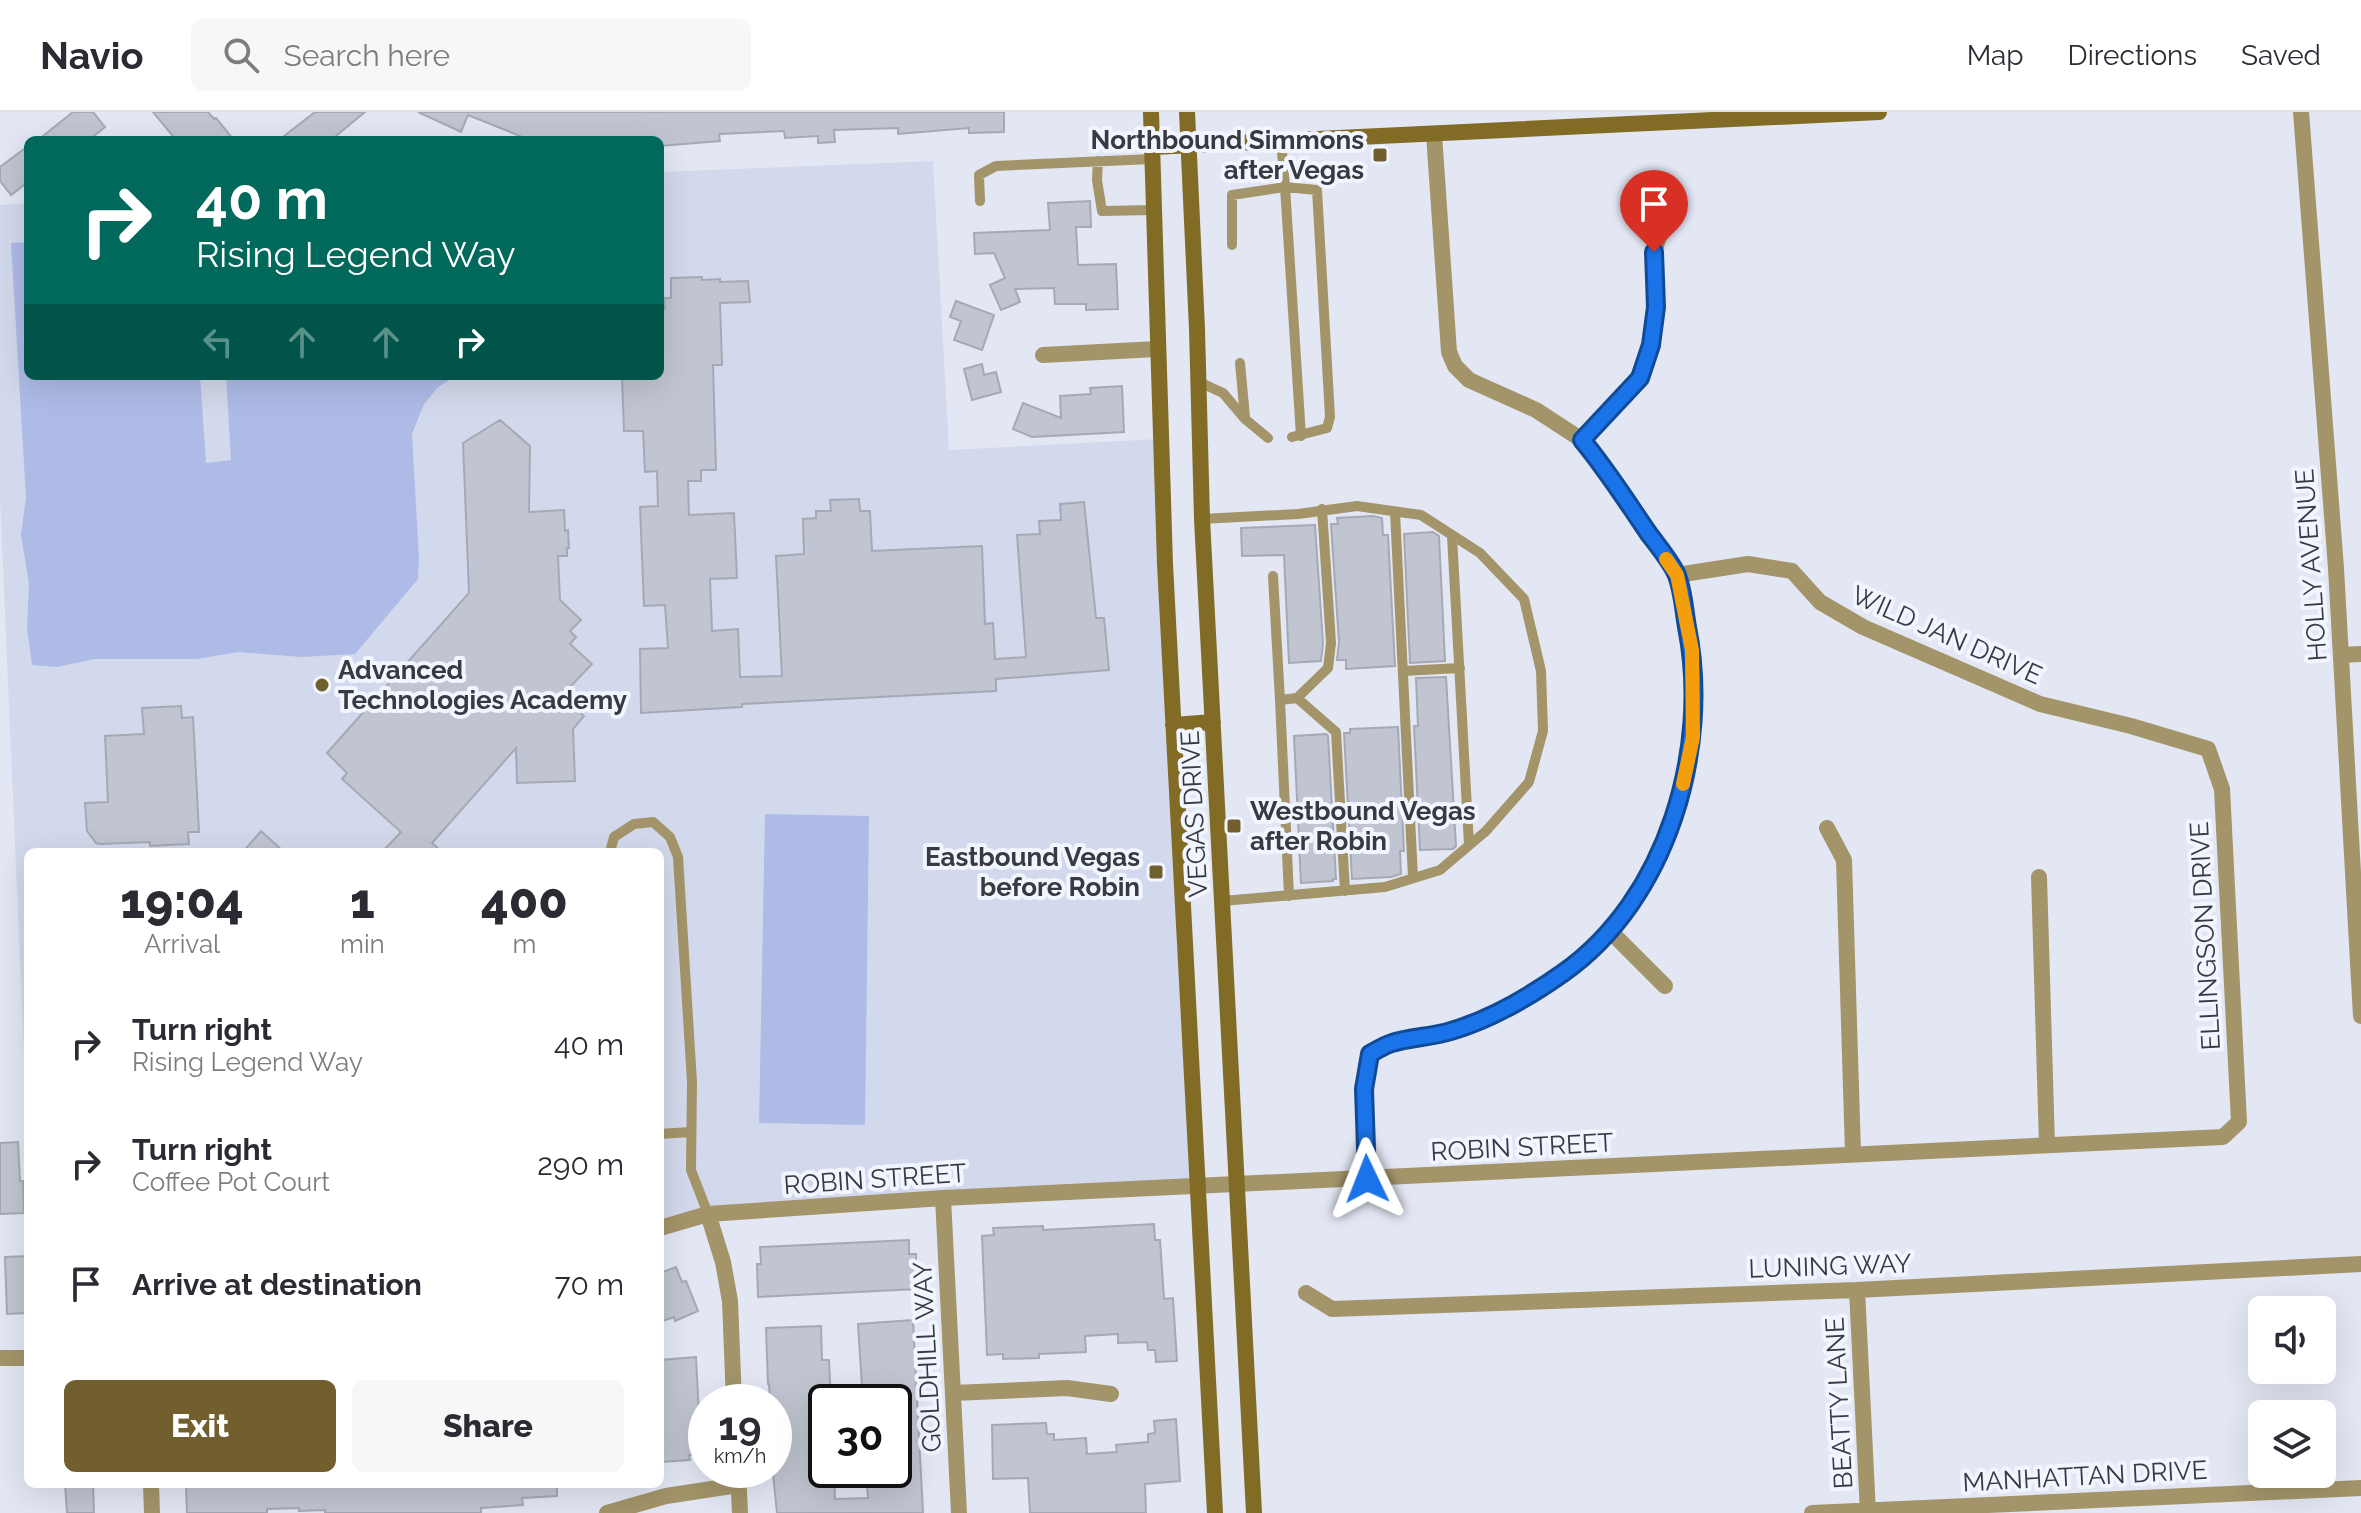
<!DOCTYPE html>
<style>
body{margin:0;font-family:Raleway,sans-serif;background:#f7f7f7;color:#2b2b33;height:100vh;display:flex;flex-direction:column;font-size:30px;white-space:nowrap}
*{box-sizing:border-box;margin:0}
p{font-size:26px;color:#7c7c81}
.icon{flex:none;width:44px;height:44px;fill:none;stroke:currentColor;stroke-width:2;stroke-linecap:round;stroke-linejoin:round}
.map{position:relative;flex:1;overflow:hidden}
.drawer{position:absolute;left:24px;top:736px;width:640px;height:640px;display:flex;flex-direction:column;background:#fff;border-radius:12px;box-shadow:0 8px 32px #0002}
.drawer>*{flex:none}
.top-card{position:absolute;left:24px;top:24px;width:640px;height:244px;border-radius:12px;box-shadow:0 8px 32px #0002;background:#00695c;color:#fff;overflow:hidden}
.buttons{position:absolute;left:2248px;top:1184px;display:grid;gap:16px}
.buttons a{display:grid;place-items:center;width:88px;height:88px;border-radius:12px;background:#fff;box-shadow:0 8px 32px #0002;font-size:40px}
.speed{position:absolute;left:688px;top:1272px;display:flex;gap:16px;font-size:40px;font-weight:700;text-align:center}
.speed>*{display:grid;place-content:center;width:104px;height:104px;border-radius:50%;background:#fff;box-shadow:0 8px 32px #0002;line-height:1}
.speed small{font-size:20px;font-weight:400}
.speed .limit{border:4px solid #111;border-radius:12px;background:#fff;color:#111}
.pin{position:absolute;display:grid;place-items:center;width:68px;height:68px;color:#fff;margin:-82px -34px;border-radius:50% 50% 50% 0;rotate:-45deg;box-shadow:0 0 8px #0007}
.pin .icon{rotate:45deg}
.me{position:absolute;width:88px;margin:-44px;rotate:358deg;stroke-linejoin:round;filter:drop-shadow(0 0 6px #0008)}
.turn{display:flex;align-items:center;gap:28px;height:168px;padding:0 40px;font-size:36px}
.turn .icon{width:104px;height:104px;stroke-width:2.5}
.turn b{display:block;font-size:56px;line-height:68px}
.lanes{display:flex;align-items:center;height:76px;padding:0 40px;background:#0003;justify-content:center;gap:40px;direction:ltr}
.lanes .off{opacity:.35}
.eta{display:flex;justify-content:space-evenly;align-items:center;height:136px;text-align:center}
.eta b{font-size:48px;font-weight:800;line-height:56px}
.cta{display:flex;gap:16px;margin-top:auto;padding:16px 40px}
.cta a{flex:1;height:92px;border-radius:12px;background:#71602e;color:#fff;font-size:32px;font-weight:800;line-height:92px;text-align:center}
.cta a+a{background:#f7f7f7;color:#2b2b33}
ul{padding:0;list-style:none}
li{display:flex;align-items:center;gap:24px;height:120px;padding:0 40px}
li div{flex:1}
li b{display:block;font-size:30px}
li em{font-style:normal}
header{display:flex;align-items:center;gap:48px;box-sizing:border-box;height:112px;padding:0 40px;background:#fff;border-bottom:2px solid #e1e1e2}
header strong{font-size:38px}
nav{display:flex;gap:44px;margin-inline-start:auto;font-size:28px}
.search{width:560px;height:72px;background:#f7f7f7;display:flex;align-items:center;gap:20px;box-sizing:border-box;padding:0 28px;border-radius:12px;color:#7c7c81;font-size:30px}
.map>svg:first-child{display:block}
.built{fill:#d3d9ec}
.green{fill:#aebbe7}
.building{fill:#c1c5d1;stroke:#a5a9b5;stroke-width:2}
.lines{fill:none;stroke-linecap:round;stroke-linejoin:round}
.lane{stroke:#a39469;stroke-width:10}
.street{stroke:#a39469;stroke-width:16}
.secondary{stroke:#826b24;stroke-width:16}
.route-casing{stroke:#114b97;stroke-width:20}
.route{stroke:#1a73e8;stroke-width:14}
.slow{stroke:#f59e0b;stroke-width:14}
.poi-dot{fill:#71602e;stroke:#f1f5ff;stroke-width:3}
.labels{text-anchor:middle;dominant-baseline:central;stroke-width:8;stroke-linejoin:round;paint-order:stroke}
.poi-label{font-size:26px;font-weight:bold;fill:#393a3f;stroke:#f1f5ff;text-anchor:end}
.street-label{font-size:26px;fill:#393a3f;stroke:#f1f5ff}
</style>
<header>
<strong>Navio</strong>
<div class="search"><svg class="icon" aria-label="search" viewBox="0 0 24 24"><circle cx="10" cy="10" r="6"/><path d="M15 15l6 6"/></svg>Search here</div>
<nav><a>Map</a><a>Directions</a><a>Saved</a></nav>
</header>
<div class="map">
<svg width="2361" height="1401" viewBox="0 0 2361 1401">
<rect width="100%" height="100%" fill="#e3e7f4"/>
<path class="built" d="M 933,49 L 949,338 L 1159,327 L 1199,1074 L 708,1102 L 660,1116 L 660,740 L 28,740 L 28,1034 L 0,385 L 0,93 L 28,91 L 28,264 L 660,264 L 660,60 Z"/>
<path class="green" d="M 28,130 L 28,264 L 200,264 L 206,351 L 231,348 L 226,264 L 456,264 L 438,275 L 424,292 L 412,322 L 419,446 L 418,467 L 355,542 L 302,545 L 238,540 L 197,547 L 95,547 L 57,555 L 32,553 L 27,516 L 29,472 L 21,423 L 26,386 L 11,131 Z
M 765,702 L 869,704 L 865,1013 L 759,1011 Z"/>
<path class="building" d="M 73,0 L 93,0 L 105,15 L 89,28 L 38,28 Z
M 153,0 L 208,0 L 214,7 L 216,6 L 234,28 L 176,28 Z
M 315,0 L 365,0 L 331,28 L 279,28 Z
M 418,0 L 1004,0 L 1004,20 L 969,21 L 969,16 L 898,22 L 898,16 L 834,18 L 835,30 L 818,31 L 818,24 L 785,26 L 784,19 L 719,22 L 720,29 L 660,34 L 660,28 L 530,28 L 468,3 L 461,20 Z
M 28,34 L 28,70 L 11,83 L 0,69 L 0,55 Z
M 1090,89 L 1091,115 L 1076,115 L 1078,153 L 1116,152 L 1118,197 L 1086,198 L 1086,192 L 1055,192 L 1054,176 L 1015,177 L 1020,190 L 1001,198 L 990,173 L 1005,166 L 994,141 L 975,142 L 974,121 L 1050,118 L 1048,91 Z
M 702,165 L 702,168 L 720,167 L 720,170 L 748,169 L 750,190 L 720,191 L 722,253 L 713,253 L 716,358 L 701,358 L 701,369 L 688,369 L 689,403 L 734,401 L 737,466 L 710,467 L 712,519 L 738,517 L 740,565 L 782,564 L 776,444 L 804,442 L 803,407 L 816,406 L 816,399 L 831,399 L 830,388 L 859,387 L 860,399 L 870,399 L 872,439 L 982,434 L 985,512 L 993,511 L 995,547 L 1026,545 L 1017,423 L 1040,422 L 1039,409 L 1061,408 L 1060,392 L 1084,390 L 1096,506 L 1104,506 L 1109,558 L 996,567 L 996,579 L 742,592 L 742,595 L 641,601 L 640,537 L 668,536 L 665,493 L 644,494 L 640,395 L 658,394 L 657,359 L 645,360 L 643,319 L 624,319 L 622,264 L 660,264 L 660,197 L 665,197 L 664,186 L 671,186 L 671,166 Z
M 956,189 L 994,203 L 982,238 L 954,228 L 961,209 L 950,205 Z
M 982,252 L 984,263 L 996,260 L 1001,280 L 972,288 L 964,257 Z
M 1122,274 L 1124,320 L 1032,325 L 1013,317 L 1023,291 L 1061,306 L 1060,284 L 1091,282 L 1090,276 Z
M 500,308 L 530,334 L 529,400 L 564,398 L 565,419 L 568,418 L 569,436 L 567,436 L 567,444 L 558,444 L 560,488 L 581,508 L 570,519 L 576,525 L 570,532 L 592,552 L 568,577 L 569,591 L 584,604 L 573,617 L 575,669 L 517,671 L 516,636 L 432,731 L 442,740 L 382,740 L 401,720 L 342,667 L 347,661 L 327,641 L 469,481 L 463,331 Z
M 1373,404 L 1382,406 L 1383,423 L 1388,423 L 1395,554 L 1346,557 L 1346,548 L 1337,548 L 1339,530 L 1331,412 L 1338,412 L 1337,406 Z
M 1315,413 L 1323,531 L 1321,549 L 1289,551 L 1284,443 L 1242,444 L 1241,416 Z
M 1433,420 L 1439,424 L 1445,549 L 1410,551 L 1404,422 Z
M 1446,565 L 1456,734 L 1453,737 L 1420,738 L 1414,614 L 1418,614 L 1416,566 Z
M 181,594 L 182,606 L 193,605 L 199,720 L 188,720 L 189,732 L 150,734 L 150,730 L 100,732 L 96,731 L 87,719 L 85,691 L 108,690 L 105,624 L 144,622 L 142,596 Z
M 1398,615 L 1404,739 L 1400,739 L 1401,762 L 1391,765 L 1352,767 L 1344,621 L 1350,621 L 1350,617 Z
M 1326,622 L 1328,624 L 1336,767 L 1333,767 L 1333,769 L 1301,771 L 1294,624 Z
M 261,719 L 284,740 L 243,740 Z
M 18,1030 L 20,1069 L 23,1069 L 24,1101 L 0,1102 L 0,1031 Z
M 1154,1112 L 1155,1128 L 1160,1128 L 1164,1187 L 1173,1186 L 1177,1249 L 1156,1250 L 1155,1238 L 1148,1238 L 1147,1230 L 1118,1231 L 1118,1222 L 1085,1224 L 1086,1240 L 1039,1242 L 1039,1246 L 1003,1247 L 1003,1242 L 987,1243 L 982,1124 L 994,1123 L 993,1116 L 1043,1114 L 1043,1118 Z
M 909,1128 L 909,1142 L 916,1142 L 917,1177 L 758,1185 L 757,1152 L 761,1152 L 760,1135 Z
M 28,1144 L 28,1201 L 7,1202 L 5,1145 Z
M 676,1155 L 682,1170 L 686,1169 L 698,1199 L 675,1209 L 674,1205 L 660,1210 L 660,1161 Z
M 913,1208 L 923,1401 L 777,1401 L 773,1362 L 774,1290 L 770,1290 L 769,1272 L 768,1272 L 766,1216 L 821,1214 L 822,1248 L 829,1248 L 831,1290 L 826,1290 L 826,1358 L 834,1358 L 835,1387 L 868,1386 L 866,1358 L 894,1358 L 894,1290 L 863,1290 L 858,1212 Z
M 696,1245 L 701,1342 L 689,1343 L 690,1348 L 660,1350 L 660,1248 Z
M 1176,1307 L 1180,1369 L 1145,1372 L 1146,1401 L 1030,1401 L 1028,1366 L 993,1367 L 992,1313 L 1046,1311 L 1047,1322 L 1054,1322 L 1054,1328 L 1086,1326 L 1087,1342 L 1117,1340 L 1116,1333 L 1148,1330 L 1148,1322 L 1155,1321 L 1154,1309 Z
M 65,1372 L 93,1372 L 94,1401 L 67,1401 Z
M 236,1372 L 557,1372 L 557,1384 L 522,1386 L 523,1393 L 481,1396 L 481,1401 L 325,1401 L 325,1398 L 299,1399 L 299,1396 L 267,1397 L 267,1401 L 187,1401 L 186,1374 Z"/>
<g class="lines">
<path class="lane" d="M 1281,29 L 1285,75 L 1317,78 L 1330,305 L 1327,316 L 1292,325
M 1098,49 L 1097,68 L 1102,99 L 1153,98
M 980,89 L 979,63 L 996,54 L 1152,47
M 1232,133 L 1232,83 L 1285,75 L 1301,324
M 1240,251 L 1245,305
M 1199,270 L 1223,281 L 1245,307 L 1268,326
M 1395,400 L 1413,766
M 1202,407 L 1298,402 L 1357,394 L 1421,403 L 1480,441 L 1524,487 L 1541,559 L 1543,619 L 1529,670 L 1486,719 L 1440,758 L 1385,775 L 1222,789
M 1452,424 L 1469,733
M 1273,464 L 1280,588 L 1297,586 L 1328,556 L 1331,531 L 1322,397
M 1403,559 L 1460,556
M 1297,586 L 1336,620 L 1345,779
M 1280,588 L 1289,784
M 610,740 L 614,725 L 634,712 L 653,710 L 670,725 L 678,745 L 692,970 L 691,1058 L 708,1102
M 660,1022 L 690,1020"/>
<path class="street" d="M 2301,0 L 2336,456 L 2361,904
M 1043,243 L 1157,237
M 1582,328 L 1640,266 L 1651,233 L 1656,195 L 1654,140 L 1669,92
M 2341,543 L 2361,542
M 1827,716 L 1844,748 L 1853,1041
M 2039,765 L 2047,1033
M 1610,819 L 1665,874
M 1367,1067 L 1364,977 L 1370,942 L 1390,931 L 1448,920 L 1482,909 L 1511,895 L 1566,859 L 1610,819 L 1647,767 L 1680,691 L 1693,625 L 1692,538 L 1677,463 L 1605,356 L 1582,328 L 1536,298 L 1469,268 L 1455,254 L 1449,240 L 1434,22
M 943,1086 L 959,1401
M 708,1102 L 723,1150 L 730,1189 L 734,1290
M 660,1116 L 708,1102 L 943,1086 L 2223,1025 L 2239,1010 L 2222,677 L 2208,637 L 2131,614 L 2040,592 L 1863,515 L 1820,490 L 1792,459 L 1748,452 L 1677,463
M 1857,1178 L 1868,1401
M 1306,1181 L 1332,1197 L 1857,1178 L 2361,1152
M 0,1246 L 28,1246
M 953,1281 L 1067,1276 L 1111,1282
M 738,1358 L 740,1401
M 151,1372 L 152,1401
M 607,1401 L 666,1384 L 738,1373
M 1812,1401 L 2361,1376"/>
<path class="secondary" d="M 1151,0 L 1165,452 L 1215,1401
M 1187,0 L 1197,217 L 1202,407 L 1254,1401
M 1153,35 L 1879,0
M 1173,613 L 1213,610"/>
</g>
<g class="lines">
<defs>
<path id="route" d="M 1367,1067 L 1364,977 L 1370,942 C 1377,938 1385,933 1392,931 C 1411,925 1432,925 1451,919 C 1492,907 1529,885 1563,861 C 1668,787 1711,636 1687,515 C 1684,498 1683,477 1676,461 C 1669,447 1658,434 1649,422 C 1627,390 1607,358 1582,328 L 1640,266 L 1651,233 L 1656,195 L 1654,140"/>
</defs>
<use href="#route" class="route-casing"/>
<use href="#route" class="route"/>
<path class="slow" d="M 1666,447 L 1677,463 L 1692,538 L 1693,625 L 1683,672"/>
</g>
<g class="poi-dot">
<rect x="1372" y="35" width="16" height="16" rx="4"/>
<circle cx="322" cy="573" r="8"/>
<rect x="1226" y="706" width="16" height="16" rx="4"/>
<rect x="1148" y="752" width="16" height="16" rx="4"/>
</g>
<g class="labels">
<g class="poi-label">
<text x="1364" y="28">Northbound Simmons<tspan x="1364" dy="30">after Vegas</tspan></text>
<text x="338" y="558" text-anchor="start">Advanced<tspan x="338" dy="30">Technologies Academy</tspan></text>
<text x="1250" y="699" text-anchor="start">Westbound Vegas<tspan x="1250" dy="30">after Robin</tspan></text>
<text x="1140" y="745">Eastbound Vegas<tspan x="1140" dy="30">before Robin</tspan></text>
</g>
<g class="street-label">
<text transform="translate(2311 453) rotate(-94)">HOLLY AVENUE</text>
<text transform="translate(1947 523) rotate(24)">WILD JAN DRIVE</text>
<text transform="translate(1194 702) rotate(-93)">VEGAS DRIVE</text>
<text transform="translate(2205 824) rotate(-93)">ELLINGSON DRIVE</text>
<text transform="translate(1522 1035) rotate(-3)">ROBIN STREET</text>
<text transform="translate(875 1067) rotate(-4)">ROBIN STREET</text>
<text transform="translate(1830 1154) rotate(-2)">LUNING WAY</text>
<text transform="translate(927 1245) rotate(-93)">GOLDHILL WAY</text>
<text transform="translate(1839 1291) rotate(-93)">BEATTY LANE</text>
<text transform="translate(2085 1364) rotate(-3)">MANHATTAN DRIVE</text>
</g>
</g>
</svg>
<div class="buttons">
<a><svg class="icon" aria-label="sound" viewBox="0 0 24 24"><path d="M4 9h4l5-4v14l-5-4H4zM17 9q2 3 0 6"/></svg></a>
<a><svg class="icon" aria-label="layers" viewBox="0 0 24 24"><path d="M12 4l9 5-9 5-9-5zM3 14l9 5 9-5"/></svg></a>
</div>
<div class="speed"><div>19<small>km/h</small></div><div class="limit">30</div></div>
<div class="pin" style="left:1654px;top:140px;background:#d93025"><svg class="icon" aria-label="arrive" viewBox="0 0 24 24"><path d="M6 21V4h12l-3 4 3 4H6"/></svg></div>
<svg class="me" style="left:1367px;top:1067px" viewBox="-20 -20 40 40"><path d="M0-17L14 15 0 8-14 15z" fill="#1a73e8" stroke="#fff" stroke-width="4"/></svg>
<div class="top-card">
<div class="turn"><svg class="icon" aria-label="right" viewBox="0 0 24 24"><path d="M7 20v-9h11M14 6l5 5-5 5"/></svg><div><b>40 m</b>Rising Legend Way</div></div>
<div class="lanes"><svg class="icon off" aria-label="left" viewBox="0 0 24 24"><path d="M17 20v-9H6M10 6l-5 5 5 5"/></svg><svg class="icon off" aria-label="ahead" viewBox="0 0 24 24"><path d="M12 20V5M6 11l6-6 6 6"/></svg><svg class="icon off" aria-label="ahead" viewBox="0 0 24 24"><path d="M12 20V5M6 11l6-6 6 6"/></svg><svg class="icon" aria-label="right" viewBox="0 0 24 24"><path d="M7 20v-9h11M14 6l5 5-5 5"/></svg></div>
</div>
<section class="drawer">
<div class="eta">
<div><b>19:04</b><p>Arrival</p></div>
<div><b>1</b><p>min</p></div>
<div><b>400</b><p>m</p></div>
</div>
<ul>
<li><svg class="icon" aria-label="right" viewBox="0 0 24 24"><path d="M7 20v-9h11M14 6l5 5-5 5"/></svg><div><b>Turn right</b><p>Rising Legend Way</p></div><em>40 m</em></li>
<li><svg class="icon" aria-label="right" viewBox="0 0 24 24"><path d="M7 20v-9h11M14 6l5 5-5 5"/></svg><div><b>Turn right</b><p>Coffee Pot Court</p></div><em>290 m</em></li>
<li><svg class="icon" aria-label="arrive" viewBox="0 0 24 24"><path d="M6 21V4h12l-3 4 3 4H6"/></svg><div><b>Arrive at destination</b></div><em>70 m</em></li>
</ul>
<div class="cta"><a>Exit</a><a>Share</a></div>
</section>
</div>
